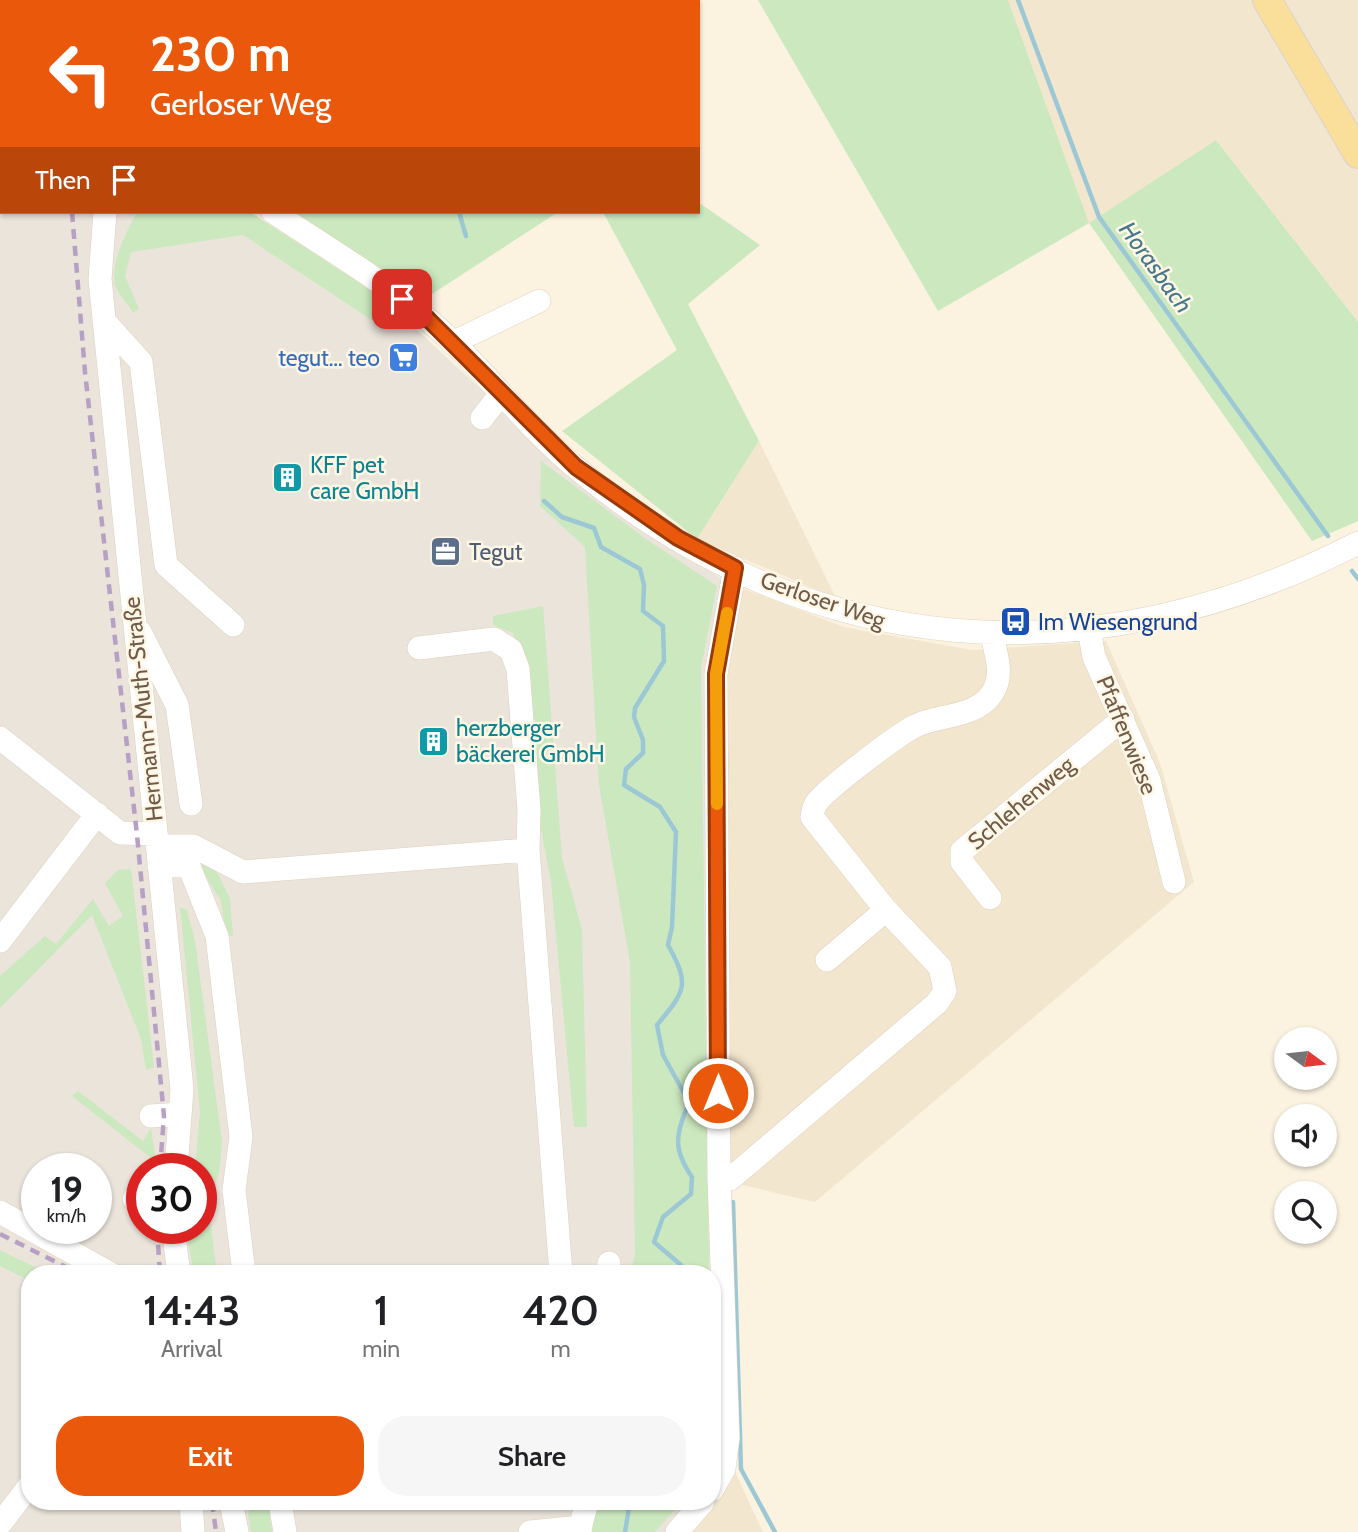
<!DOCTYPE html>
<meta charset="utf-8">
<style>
body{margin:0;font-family:Cabin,sans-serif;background:#f6f6f6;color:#202124;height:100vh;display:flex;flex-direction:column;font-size:26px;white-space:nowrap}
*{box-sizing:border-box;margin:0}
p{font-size:23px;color:#757577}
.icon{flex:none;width:38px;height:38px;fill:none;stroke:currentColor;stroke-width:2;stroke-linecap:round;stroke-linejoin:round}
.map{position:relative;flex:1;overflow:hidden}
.drawer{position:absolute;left:21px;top:1265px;width:700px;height:245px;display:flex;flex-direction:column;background:#fff;border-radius:28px;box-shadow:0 2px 5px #0004}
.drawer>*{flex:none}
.guide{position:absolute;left:0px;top:0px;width:700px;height:214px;box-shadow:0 2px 5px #0004;background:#ea580c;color:#fff;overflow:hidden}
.needle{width:46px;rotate:105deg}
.fabs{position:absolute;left:1274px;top:1027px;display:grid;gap:14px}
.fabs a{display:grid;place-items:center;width:63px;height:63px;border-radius:50%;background:#fff;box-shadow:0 2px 5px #0004;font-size:35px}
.speed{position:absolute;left:21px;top:1153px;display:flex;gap:14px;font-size:35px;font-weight:700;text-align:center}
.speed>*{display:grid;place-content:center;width:91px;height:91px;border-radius:50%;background:#fff;box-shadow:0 2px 5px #0004;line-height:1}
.speed small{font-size:18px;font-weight:400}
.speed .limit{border:10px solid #d22;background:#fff;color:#111}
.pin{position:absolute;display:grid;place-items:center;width:60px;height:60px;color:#fff;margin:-30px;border-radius:14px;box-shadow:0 4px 10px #0006}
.me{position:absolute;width:77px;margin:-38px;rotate:0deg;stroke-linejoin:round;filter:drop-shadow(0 0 5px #0008)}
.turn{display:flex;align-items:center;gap:24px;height:147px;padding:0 35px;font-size:32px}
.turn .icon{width:91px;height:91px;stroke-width:2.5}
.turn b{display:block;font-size:49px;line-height:60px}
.then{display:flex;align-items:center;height:66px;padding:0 35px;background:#0003;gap:14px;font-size:26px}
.eta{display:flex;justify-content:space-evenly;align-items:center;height:119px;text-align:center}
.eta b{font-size:42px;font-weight:600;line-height:49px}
.action{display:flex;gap:14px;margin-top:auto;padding:14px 35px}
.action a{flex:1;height:80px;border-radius:28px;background:#ea580c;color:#fff;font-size:28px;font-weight:600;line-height:80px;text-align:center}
.action a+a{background:#f6f6f6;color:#202124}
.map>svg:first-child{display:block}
.residential{fill:#f3e6ce}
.industrial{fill:#eae4db;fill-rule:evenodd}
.green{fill:#cce8bf}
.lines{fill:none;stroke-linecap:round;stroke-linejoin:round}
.stream{stroke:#9cc7d5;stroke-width:4.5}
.minor-casing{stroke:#dfd0bc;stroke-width:24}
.major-casing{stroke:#dad4cf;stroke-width:30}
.minor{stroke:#fff;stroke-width:23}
.major{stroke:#f9df99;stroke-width:28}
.rail{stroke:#b6a0c3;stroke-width:4.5;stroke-dasharray:10 7;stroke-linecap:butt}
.route-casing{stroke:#983908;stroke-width:18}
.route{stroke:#ea580c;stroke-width:12}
.slow{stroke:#f59e0b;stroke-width:12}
.labels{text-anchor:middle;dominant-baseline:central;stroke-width:5;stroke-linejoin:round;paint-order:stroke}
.shop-label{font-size:23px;fill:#366cbe;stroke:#fff7e5;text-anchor:end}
.culture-label{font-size:23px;fill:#0d838f;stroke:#fff7e5;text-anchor:start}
.service-label{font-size:23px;fill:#4e5e75;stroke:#fff7e5;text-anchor:start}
.street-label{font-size:23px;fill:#715b48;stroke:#fff7e5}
.transit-label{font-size:23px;fill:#164399;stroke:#fff7e5;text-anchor:start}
.water-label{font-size:24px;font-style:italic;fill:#45788b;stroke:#fff7e5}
</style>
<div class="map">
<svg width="1358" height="1532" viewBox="0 0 1358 1532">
<rect width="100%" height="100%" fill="#fbf3e0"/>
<path class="residential" d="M 1008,0 L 1358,0 L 1358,322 L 1216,140 L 1089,223 Z
M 759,441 L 836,598 L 697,539 Z
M 726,582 L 844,627 L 972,650 L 1106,641 L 1160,763 L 1194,882 L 815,1202 L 712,1178 Z
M 736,1474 L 763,1532 L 687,1532 Z"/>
<path class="industrial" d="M 0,58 L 2,212 L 239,212 L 401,315 L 582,483 L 726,582 L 712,1178 L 736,1474 L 687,1532 L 0,1532 ZM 37,1169 L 96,1169 L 96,1228 L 37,1228 ZM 142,1169 L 201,1169 L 201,1228 L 142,1228 ZM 30,1274 L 712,1274 L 712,1502 L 30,1502 Z"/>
<path class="green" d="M 163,0 L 566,0 L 567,2 L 164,2 Z
M 758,0 L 1008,0 L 1089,223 L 1216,140 L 1358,322 L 1358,521 L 1312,541 L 1089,223 L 938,311 Z
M 698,202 L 760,245 L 688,304 L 759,441 L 697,539 L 562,431 L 677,350 L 603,212 L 698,212 Z
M 137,212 L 250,212 L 394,305 L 399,318 L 382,327 L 243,235 L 131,252 L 125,276 L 139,309 L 133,313 C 128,304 118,294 115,285 C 110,262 127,231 137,212 Z
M 294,212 L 558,212 L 423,300 Z
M 541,461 L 646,539 L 717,586 L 701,668 L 709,1274 L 629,1274 L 635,1256 L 630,962 L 599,785 L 585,547 L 540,506 Z
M 543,606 L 562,858 L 582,930 L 587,1127 L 574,1127 L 551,882 L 537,807 L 525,670 L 513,633 L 493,625 L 493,616 Z
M 204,861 L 213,864 L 230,898 L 233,936 L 226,936 L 221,901 L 201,869 Z
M 131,869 L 154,1067 L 146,1070 L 141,1039 L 92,915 L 0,1008 L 0,976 L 45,936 L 56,944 L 93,899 L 109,926 L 123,916 L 105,883 L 118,870 Z
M 180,907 L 187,910 L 195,941 L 222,1142 L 219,1173 L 208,1203 L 217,1274 L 194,1274 L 186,1229 L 201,1228 L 201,1169 L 195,1169 L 200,1112 Z
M 78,1091 L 143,1141 L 151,1128 L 156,1162 L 72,1096 Z
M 0,1250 L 49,1274 L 30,1274 L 30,1281 L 0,1266 Z
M 252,1502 L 268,1502 L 272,1532 L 251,1532 L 248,1514 Z
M 599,1502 L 682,1502 L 655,1532 L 589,1532 Z"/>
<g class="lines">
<path class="stream" d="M 399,0 L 400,2
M 1018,0 L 1099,217 L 1328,536
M 459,212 L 466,236
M 544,501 L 562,517 L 594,528 L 601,547 L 640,569 L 644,585 L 643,611 L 663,626 L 664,661 L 635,708 L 634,717 L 643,740 L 643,753 L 626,769 L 624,785 L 660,807 L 676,832 L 672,927 L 668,945 C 690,985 686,990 657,1025 L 663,1055 L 689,1102 C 676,1135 672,1148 692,1177 L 691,1194 L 663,1217 L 654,1242 L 681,1265 L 684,1274
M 1352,571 L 1358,579
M 733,1202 L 741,1469 L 775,1532
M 625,1532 L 630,1502"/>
<defs>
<path id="minor" d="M 0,26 L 2,28
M 105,212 L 100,279 L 182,1089 L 176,1169
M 273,212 C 324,246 379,278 426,318 C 480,363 521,422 575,467 C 810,663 1090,681 1358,543
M 104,321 L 141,362 L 166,565 L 233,625
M 452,343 L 539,301
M 482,418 L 501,394
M 1089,630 L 1094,657 L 1149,780 L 1174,882
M 140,632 L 177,705 L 191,804
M 419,648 L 494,639 L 511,650 L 518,669 L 529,810 L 528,850 L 561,1274
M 0,738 L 120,833 L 156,834
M 157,846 L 193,846 L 243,872 L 528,850
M 159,866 L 188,864 L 217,936 L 241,1137 L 234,1190 L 244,1274
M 990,898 L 962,862 L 962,851 L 1123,719
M 0,941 L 97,814
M 827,960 L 886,910
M 151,1116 L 180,1114
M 719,1177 L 730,1179 L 937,1003 L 945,991 L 940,967 L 886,910 L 812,817 C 813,812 813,807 817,802 C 829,787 896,736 915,726 C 940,714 982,718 995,688 C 1003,672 995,651 992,635
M 134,1199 L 142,1204
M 0,1212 L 111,1274
M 173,1228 L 179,1274
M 608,1274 L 609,1263
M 712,1490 L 724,1469 L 728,1438 L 719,1177 L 716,674 L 735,568
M 191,1502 L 193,1532
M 231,1502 L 237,1532
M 280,1502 L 285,1532
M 0,1524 L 30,1485
M 530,1532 L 581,1527
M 579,1532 L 587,1502
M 677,1532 L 703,1502"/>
<path id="major" d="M 1267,0 L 1358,154"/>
</defs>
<use href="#minor" class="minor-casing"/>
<use href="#major" class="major-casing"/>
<use href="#minor" class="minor"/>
<use href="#major" class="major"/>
<path class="rail" d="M 38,0 L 39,2
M 72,212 L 85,372 L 137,835 L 164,1116 L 160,1169
M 157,1228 L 160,1274
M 0,1234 L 80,1274
M 212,1502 L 216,1532"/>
</g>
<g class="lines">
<defs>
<path id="route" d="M 402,299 L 428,319 L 576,467 L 678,538 L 735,568 L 716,674 L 718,1093"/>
</defs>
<use href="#route" class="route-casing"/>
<use href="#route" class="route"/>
<path class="slow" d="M 717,804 L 716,674 L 727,613"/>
</g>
<defs>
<symbol id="supermarket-square" viewBox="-11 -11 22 22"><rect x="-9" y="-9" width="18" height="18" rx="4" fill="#3f7fe0" stroke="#fff7e5"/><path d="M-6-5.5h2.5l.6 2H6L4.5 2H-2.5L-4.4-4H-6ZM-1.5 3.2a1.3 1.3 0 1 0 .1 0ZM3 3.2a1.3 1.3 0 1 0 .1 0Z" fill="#fff"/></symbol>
<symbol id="building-square" viewBox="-11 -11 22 22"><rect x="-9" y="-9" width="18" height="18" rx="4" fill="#0f9aa8" stroke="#fff7e5"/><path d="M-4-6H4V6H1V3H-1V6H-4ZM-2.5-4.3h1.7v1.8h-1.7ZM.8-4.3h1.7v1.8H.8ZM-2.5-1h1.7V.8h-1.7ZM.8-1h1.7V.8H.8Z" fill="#fff"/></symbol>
<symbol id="office-square" viewBox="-11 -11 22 22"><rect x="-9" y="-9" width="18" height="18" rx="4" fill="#5c6f8a" stroke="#fff7e5"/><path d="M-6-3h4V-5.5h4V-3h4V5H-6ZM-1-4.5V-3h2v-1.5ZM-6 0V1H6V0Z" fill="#fff"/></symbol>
<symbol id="bus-square" viewBox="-11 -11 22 22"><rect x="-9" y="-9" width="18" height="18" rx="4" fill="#1a4fb4" stroke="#fff7e5"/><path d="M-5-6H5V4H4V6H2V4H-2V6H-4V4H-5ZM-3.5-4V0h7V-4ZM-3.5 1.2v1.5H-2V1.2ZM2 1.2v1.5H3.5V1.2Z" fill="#fff"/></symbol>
</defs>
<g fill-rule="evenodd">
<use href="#supermarket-square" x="386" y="340" width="35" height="35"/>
<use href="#building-square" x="270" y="460" width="35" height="35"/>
<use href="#office-square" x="428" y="534" width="35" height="35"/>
<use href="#bus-square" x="998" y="604" width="35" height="35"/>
<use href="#building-square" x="416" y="724" width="35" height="35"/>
</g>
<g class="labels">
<g class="shop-label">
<text x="380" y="358">tegut… teo</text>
</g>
<g class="culture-label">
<text x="310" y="465">KFF pet<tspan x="310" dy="26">care GmbH</tspan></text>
<text x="456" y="728">herzberger<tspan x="456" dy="26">bäckerei GmbH</tspan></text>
</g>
<g class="service-label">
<text x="469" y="552">Tegut</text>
</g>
<g class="street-label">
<text transform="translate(823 600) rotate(19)">Gerloser Weg</text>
<text transform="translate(143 709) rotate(-96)">Hermann-Muth-Straße</text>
<text transform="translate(1127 735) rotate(68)">Pfaffenwiese</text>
<text transform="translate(1021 803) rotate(-40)">Schlehenweg</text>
</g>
<g class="transit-label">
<text x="1038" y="622">Im Wiesengrund</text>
</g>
<g class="water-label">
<text transform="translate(1156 267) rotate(54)">Horasbach</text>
</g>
</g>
</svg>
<div class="fabs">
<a><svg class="needle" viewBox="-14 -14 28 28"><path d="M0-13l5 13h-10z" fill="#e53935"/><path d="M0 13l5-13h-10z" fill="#757577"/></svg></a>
<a><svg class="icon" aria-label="sound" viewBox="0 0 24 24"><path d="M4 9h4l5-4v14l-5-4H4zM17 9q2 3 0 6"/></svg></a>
<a><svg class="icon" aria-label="search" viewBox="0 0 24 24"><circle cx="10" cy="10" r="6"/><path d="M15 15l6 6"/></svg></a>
</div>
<div class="speed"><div>19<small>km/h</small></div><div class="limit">30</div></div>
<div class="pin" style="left:402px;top:299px;background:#d93025"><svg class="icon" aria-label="arrive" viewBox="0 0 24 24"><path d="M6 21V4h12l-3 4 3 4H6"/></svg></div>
<svg class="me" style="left:718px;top:1093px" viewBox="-20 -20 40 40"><circle r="17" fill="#ea580c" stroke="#fff" stroke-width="3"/><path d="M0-11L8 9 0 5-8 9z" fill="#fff"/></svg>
<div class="guide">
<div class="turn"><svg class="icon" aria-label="left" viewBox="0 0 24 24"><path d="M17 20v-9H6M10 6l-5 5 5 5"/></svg><div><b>230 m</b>Gerloser Weg</div></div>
<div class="then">Then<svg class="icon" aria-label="arrive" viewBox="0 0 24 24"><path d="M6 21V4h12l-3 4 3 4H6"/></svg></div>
</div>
<section class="drawer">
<div class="eta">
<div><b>14:43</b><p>Arrival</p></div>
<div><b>1</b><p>min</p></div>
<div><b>420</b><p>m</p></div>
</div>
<div class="action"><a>Exit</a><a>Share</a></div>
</section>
</div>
